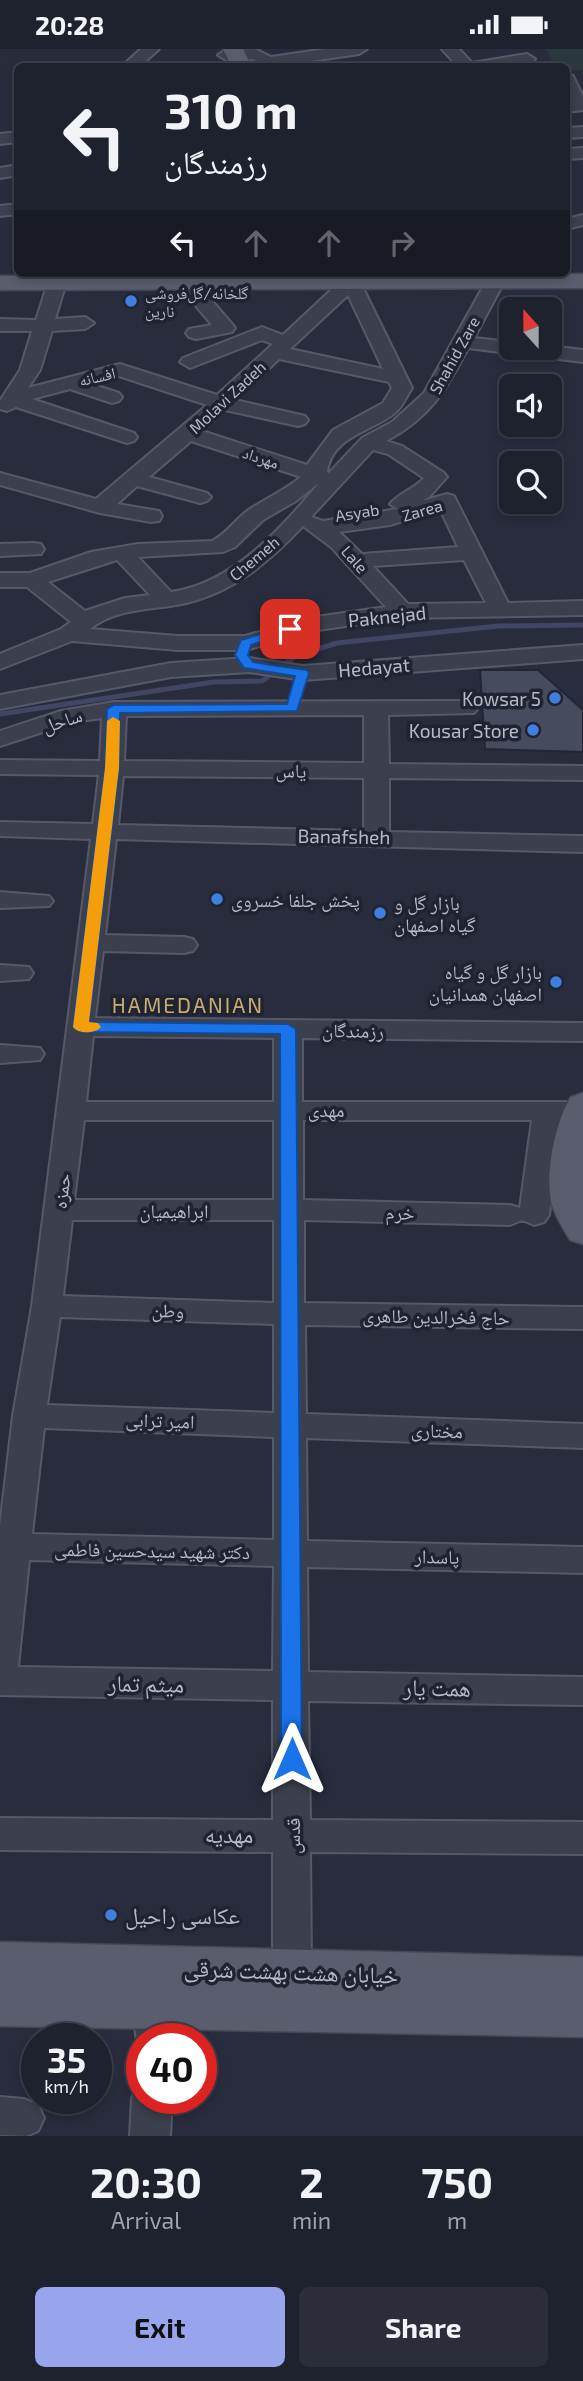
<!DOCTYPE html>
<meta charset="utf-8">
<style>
body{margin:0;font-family:"Exo 2","Noto Naskh Arabic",sans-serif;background:#2b2e3a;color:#f1f3f6;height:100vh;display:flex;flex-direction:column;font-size:26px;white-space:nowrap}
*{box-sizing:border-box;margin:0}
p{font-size:23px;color:#a1a3aa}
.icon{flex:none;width:38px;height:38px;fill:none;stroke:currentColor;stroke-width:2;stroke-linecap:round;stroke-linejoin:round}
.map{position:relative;height:2087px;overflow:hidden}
.drawer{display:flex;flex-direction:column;background:#1e212e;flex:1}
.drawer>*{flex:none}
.guide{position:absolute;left:14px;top:14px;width:556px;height:214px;border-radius:10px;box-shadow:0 4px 10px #0003,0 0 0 2px #3c3e4a;background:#1e212e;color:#f1f3f6;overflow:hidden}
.needle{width:46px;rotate:339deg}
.tools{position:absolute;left:499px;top:248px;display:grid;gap:14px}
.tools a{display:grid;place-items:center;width:63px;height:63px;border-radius:10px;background:#1e212e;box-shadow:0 4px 10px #0003,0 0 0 2px #3c3e4a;font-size:35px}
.speed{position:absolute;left:21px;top:1974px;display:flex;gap:14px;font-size:35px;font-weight:700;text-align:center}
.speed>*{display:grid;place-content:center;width:91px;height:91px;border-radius:50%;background:#1e212e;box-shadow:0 4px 10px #0003,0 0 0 2px #3c3e4a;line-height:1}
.speed small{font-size:18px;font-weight:400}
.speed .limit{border:10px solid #d22;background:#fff;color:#111}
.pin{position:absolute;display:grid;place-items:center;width:60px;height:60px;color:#fff;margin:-30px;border-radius:14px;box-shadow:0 4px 10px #0006}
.me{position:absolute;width:77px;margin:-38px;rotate:0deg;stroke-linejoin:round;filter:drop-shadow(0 0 5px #0008)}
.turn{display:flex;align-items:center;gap:24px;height:147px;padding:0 35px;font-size:32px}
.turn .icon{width:91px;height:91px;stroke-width:2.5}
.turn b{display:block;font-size:49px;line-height:60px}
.lanes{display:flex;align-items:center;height:66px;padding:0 35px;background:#0003;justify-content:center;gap:35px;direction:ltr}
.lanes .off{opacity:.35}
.eta{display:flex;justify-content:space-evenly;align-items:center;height:119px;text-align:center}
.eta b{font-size:42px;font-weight:700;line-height:49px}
.button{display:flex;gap:14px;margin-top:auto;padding:14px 35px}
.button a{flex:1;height:80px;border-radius:10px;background:#98a5ed;color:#111;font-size:28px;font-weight:700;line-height:80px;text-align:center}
.button a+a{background:#2b2e3a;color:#f1f3f6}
.status{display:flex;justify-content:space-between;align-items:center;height:49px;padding:0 35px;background:#1e212e;direction:ltr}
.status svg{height:19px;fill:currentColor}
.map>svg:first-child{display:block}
.green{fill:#2b393f}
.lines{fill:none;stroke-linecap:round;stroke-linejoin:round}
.stream{stroke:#404664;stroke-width:5}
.building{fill:#474b5e;stroke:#222634;stroke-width:2}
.minor-casing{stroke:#565a68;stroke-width:4}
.major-casing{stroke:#454856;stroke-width:3}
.minor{fill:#3c3f4d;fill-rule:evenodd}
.major{fill:#5a5d6d;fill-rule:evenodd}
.route{fill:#1a73e8;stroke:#114b97;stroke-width:2}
.slow{fill:#f59e0b}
.shop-dot{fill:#3f7fe0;stroke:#202432;stroke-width:2.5}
.labels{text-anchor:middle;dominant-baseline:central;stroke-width:7;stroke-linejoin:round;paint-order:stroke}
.far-poi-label{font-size:16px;fill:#b8bac8;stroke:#202432;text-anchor:start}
.far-street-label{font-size:16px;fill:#b8bac8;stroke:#202432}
.street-label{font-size:19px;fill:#b8bac8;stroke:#202432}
.poi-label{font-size:19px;fill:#b8bac8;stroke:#202432;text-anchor:end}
.neighbourhood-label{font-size:21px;letter-spacing:2px;fill:#caac71;stroke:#202432}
.near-street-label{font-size:23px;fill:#b8bac8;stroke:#202432}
.near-poi-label{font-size:23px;fill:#b8bac8;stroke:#202432;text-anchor:start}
</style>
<div class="status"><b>20:28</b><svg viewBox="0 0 49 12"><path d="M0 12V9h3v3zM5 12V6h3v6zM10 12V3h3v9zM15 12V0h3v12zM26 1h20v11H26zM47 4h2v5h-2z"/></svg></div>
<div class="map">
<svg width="583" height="2087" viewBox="0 0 583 2087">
<rect width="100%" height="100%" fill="#282c3d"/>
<path class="green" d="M 546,0 L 583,0 L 583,21 L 567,22 L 567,18 L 556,17 Z"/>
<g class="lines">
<path class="stream" d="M 0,665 L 214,633 L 262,632 L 296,607 L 337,594 L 498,577 L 583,576"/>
</g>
<path class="building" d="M 480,621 L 538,621 L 583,661 L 583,703 L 485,700 Z"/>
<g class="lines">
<defs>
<path id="minor" d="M 141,0 L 159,0 L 139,18 L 121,18 Z
M 255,0 L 271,8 L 326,0 L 367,0 L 359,5 L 270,18 L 252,10 L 226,11 L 218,6 L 226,1 Z
M 442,0 L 459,0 L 472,14 L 527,5 L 535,10 L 533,13 L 509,18 L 458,18 Z
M 567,25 L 573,27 L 583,48 L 583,61 L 567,63 Z
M 583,78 L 583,88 L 567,89 L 567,79 Z
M 18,83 L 18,93 L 0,95 L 0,85 Z
M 583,99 L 583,109 L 567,110 L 567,100 Z
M 18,116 L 18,126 L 0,129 L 0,119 Z
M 18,155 L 18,165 L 0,167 L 0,157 Z
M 583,166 L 583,176 L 567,180 L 567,170 Z
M 185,227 L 192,229 L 232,275 L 235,279 L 232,283 L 196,290 L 189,288 L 186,284 L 189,280 L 212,276 L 176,233 Z
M 351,227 L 360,233 L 412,339 C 407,346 403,357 396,363 C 373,383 332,386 327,423 L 329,424 L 362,389 L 392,373 L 424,344 L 488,229 L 502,229 L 504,233 L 474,289 L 511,293 L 511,299 L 550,297 L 583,301 L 583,313 L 468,299 C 445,342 431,368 386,392 L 402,397 L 444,424 L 447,428 L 429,448 L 422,452 L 447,445 L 454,447 L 508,554 L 583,552 L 583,566 L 402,569 L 311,582 L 246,601 L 178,601 L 72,592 L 0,620 L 0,605 L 61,580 L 71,573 L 27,538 L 0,538 L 0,524 L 30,524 L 91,503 L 138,495 L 212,492 C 227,485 236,469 250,460 C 267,449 285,441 301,428 L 191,392 L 149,428 L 207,444 L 211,448 L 207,452 L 200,454 L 137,437 L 117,455 L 159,462 L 162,467 L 159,472 L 151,473 L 100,464 L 0,436 L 0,424 L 96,450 L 207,356 L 119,327 L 91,335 L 119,344 L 122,348 L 119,352 L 112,354 L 70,340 L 32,350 L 134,384 L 137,388 L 134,392 L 127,394 L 16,358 L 7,362 L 0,360 L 0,352 L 20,321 L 32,282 L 0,282 L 0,270 L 36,271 L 48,234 L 57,228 L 64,230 L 66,234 L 55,270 L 85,268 L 94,274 L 85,280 L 52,282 L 40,321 L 28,339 L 120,315 L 217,346 L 273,295 L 262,291 L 190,319 L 180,313 L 183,309 L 262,278 L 283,286 L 344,229 ZM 348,246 L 383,320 L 290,300 ZM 279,310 L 389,333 L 392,339 L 383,354 L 333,381 L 307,416 L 202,382 L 225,361 L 298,377 L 305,375 L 308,371 L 305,367 L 235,351 ZM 373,401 L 388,405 L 424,429 C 414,440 399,444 390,455 L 398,460 L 323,472 L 311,468 ZM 319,434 C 282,479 233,534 171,543 L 138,508 L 223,503 L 235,498 L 263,471 L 296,452 ZM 440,460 L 458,498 L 362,505 L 339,483 L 390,476 ZM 303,477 L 331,498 L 386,558 L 309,569 L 245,587 L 178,587 L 90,580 C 116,559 151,561 182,555 C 233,544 269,513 303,477 ZM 117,511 L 150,546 L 125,549 L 85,562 L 48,533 ZM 464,511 L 486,554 L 408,555 L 373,517 Z
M 33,494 L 41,495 L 44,500 L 41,505 L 0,507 L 0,495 Z
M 583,596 L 583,610 L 303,631 L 249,623 L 171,628 L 0,660 L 0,646 L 171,614 L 249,609 L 303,617 Z
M 466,652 L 474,654 L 478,659 L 474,664 L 388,666 L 389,715 L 583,717 L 583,731 L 389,729 L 389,783 L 583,787 L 583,803 L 116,790 L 105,886 L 184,888 L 193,890 L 197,896 L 193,902 L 184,904 L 103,902 L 95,969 L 583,974 L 583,992 L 302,989 L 302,1053 L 583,1053 L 583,1071 L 560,1071 L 549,1166 L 544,1173 L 534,1176 L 522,1171 L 510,1176 L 304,1171 L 304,1254 L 583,1258 L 583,1280 L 305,1276 L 306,1365 L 583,1375 L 583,1399 L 306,1389 L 307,1492 L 583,1498 L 583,1524 L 307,1518 L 308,1623 L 583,1628 L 583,1656 L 308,1652 L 310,1771 L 583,1773 L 583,1805 L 310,1803 L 311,1922 L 306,1934 L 292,1939 L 278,1934 L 273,1922 L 273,1803 L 0,1801 L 0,1769 L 273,1771 L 273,1651 L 0,1646 L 0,1477 L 13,1367 L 32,1257 L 91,790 L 0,787 L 0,773 L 93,775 L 99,726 L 0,725 L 0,711 L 100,712 L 102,669 L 73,673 L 0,697 L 0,682 L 61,662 L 114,653 ZM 364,666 L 364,714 L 124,712 L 126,667 ZM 123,727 L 364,729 L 364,782 L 118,776 ZM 93,987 L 274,989 L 274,1053 L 86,1053 ZM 84,1071 L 274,1071 L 274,1151 L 74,1151 ZM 303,1071 L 532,1071 L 520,1159 L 510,1156 L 303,1151 ZM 72,1171 L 274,1171 L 274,1254 L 63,1247 ZM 60,1268 L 274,1275 L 274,1364 L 47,1356 ZM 44,1379 L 274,1388 L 274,1491 L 32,1485 ZM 29,1511 L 274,1517 L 273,1622 L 18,1618 Z
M 0,843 L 49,847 L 53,852 L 49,857 L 0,859 Z
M 0,916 L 29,918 L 33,924 L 29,930 L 0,932 Z
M 0,996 L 40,999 L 44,1005 L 40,1011 L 0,1014 Z
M 156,1938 L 170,1944 L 175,1956 L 175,1990 L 142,1990 L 142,2003 C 132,1985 134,1962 142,1944 Z
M 142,2034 L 142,2049 L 172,2049 L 170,2087 L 130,2087 L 132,2049 L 138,2036 Z
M 0,2048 L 24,2050 L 38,2056 L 44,2069 L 38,2082 L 26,2087 L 0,2086 Z"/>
<path id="major" d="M 223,0 L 243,0 L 252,18 L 232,18 Z
M 583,225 L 583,239 L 0,241 L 0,227 Z
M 583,1044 L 583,1195 L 570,1191 C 564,1181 556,1168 552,1156 C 544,1128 555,1072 571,1048 Z
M 0,1893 L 583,1908 L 583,1988 L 0,1977 Z"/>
</defs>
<use href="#minor" class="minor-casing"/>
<use href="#major" class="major-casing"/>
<use href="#minor" class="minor"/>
<use href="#major" class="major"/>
</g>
<path class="route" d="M 290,576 L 297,580 L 295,583 L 251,596 L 248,606 L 253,613 L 307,621 L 309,624 L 297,662 L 120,664 L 119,719 L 89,973 L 288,975 L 296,980 L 302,1710 L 299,1716 L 292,1719 L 284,1716 L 281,1710 L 280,985 L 81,983 L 73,978 L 105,719 L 107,660 L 114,656 L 287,655 L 295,627 L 244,619 L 235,606 L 241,591 Z"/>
<path class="slow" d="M 113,668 L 120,672 L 119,719 L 89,973 L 98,974 L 101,978 C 95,985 78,985 73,978 L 105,719 L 107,672 Z"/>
<g class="shop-dot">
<circle cx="131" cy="252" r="7"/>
<circle cx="555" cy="649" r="7"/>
<circle cx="533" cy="681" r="7"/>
<circle cx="217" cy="850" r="7"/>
<circle cx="380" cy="864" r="7"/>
<circle cx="556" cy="933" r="7"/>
<circle cx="111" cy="1866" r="7"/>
</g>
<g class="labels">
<g class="far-poi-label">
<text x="145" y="243">گلخانه/گل‌فروشی<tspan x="145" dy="18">نارین</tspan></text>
</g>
<g class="far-street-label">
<text transform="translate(454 306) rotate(-61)">Shahid Zare</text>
<text transform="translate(97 327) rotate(-13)">افسانه</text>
<text transform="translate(227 348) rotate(-43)">Molavi Zadeh</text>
<text transform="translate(261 408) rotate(18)">مهرداد</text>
<text transform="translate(422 461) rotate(-16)">Zarea</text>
<text transform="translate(357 463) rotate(-9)">Asyab</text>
<text transform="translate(254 509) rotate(-40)">Chemeh</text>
<text transform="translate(355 510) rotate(48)">Lale</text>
</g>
<g class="street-label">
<text transform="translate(387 567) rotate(-6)">Paknejad</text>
<text transform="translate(374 618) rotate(-5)">Hedayat</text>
<text transform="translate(62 671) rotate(-18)">ساحل</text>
<text transform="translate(291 721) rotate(1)">یاس</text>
<text transform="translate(344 787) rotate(1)">Banafsheh</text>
<text transform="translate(353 981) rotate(1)">رزمندگان</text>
<text x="326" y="1060">مهدی</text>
<text transform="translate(61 1142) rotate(-83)">حمزه</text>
<text x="174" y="1161">ابراهیمیان</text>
<text transform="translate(400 1163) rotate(1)">خرم</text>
<text transform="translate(168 1261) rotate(2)">وطن</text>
<text transform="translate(436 1267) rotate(1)">حاج فخرالدین طاهری</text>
<text transform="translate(160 1371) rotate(2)">امیر ترابی</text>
<text transform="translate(437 1381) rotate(2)">مختاری</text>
<text transform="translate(152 1501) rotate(1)">دکتر شهید سیدحسین فاطمی</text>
<text transform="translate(437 1507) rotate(1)">پاسدار</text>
<text transform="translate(292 1787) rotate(-90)">قدس</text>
</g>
<g class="poi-label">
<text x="541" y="649">Kowsar 5</text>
<text x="519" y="681">Kousar Store</text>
<text x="231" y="850" text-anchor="start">پخش جلفا خسروی</text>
<text x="394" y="853" text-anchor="start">بازار گل و<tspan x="394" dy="22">گیاه اصفهان</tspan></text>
<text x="542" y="922">بازار گل و گیاه<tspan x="542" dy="22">اصفهان همدانیان</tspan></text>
</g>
<g class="neighbourhood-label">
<text x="188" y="955">HAMEDANIAN</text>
</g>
<g class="near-street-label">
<text transform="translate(146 1634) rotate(1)">میثم تمار</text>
<text transform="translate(437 1638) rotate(1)">همت یار</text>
<text x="229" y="1785">مهدیه</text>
<text transform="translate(291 1922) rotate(2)">خیابان هشت بهشت شرقی</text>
</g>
<g class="near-poi-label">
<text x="125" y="1866">عکاسی راحیل</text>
</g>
</g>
</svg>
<div class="tools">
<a><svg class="needle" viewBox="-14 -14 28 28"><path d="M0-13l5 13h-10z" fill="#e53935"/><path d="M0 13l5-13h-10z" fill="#a1a3aa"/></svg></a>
<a><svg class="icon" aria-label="sound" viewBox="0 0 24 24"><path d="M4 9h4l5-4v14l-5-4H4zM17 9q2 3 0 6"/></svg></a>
<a><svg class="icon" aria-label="search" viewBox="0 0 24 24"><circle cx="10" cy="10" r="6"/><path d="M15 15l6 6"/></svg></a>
</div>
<div class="speed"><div>35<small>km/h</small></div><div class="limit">40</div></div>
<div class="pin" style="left:290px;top:580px;background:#d93025"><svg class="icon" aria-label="arrive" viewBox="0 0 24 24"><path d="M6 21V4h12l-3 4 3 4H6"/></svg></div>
<svg class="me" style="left:292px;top:1710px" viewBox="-20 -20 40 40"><path d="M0-17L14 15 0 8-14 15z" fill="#1a73e8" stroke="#fff" stroke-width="4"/></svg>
<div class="guide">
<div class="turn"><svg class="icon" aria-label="left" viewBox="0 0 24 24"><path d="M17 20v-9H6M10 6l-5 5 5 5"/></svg><div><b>310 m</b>رزمندگان</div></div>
<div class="lanes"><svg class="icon" aria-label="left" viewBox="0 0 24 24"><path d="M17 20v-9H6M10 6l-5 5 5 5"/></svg><svg class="icon off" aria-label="ahead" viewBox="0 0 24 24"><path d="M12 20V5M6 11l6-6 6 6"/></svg><svg class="icon off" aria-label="ahead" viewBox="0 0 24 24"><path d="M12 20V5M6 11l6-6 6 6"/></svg><svg class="icon off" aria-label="right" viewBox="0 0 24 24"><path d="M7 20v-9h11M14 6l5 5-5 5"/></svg></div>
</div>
</div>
<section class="drawer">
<div class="eta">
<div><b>20:30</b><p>Arrival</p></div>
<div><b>2</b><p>min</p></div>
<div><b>750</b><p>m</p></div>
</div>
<div class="button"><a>Exit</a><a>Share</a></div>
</section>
